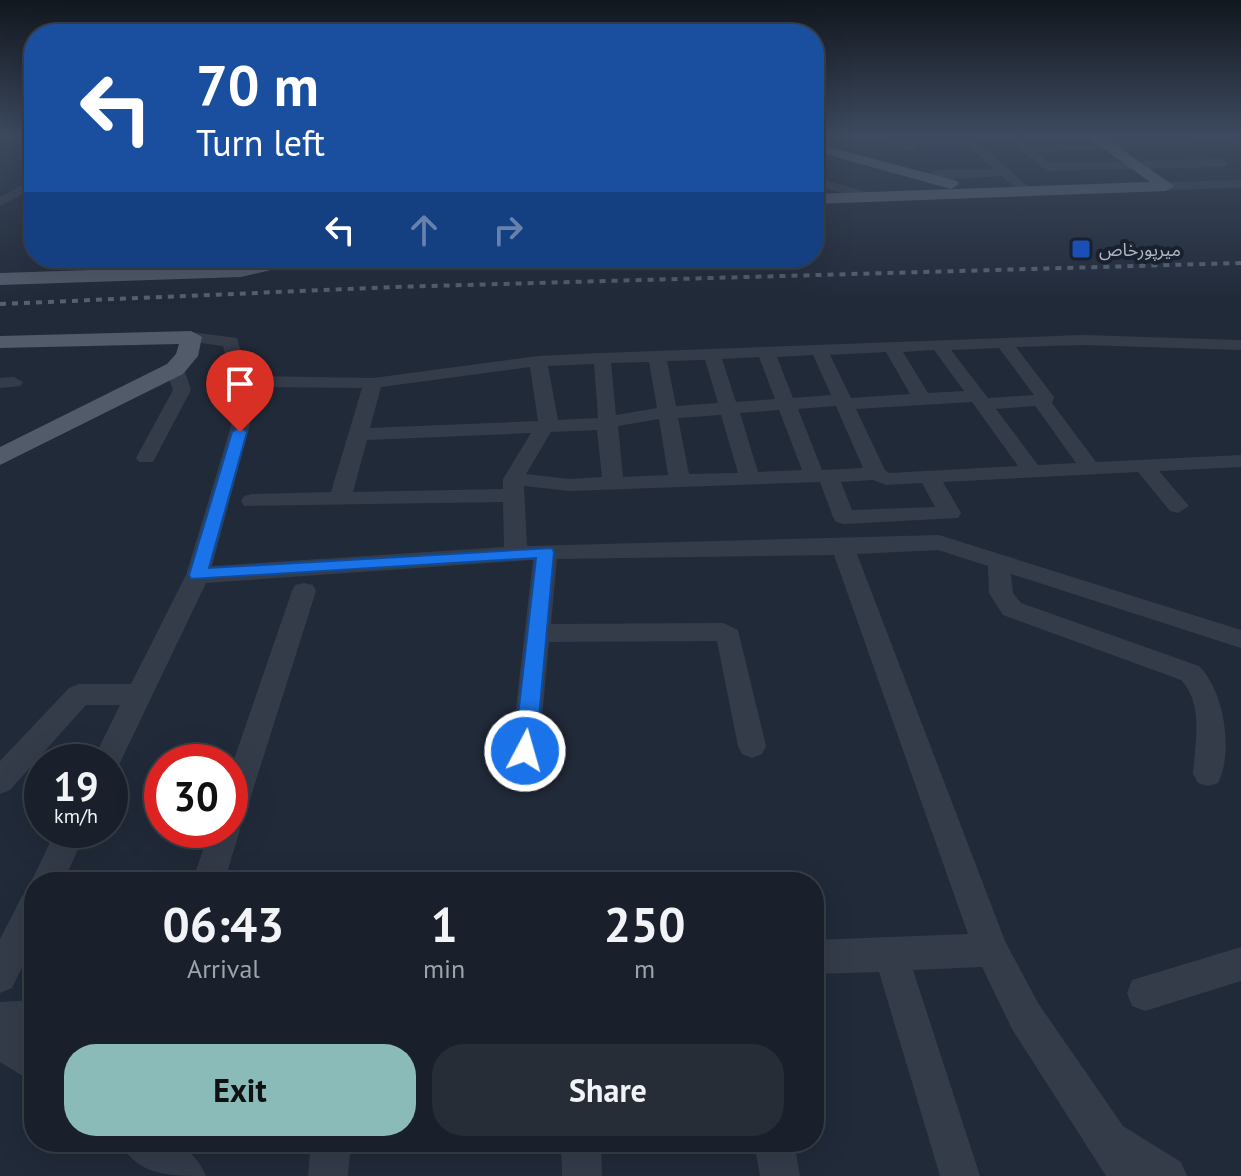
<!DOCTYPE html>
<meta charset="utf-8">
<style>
body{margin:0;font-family:"PT Sans","Noto Sans Arabic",sans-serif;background:#262d37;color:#f1f3f6;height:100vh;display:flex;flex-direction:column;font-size:30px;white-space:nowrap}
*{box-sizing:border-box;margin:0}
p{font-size:26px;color:#9fa3a9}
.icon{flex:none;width:44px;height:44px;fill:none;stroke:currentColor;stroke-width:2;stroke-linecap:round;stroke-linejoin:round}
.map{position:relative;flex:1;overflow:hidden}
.side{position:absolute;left:24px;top:872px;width:800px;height:280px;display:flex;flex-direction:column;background:#19202b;border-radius:32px;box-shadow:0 8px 32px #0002,0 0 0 2px #373e47}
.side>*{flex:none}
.hud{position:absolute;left:24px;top:24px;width:800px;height:244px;border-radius:32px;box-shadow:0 8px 32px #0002,0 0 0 2px #373e47;background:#1a4fa0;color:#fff;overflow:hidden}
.speed{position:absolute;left:24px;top:744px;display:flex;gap:16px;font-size:40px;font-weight:700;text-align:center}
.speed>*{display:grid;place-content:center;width:104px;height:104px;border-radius:50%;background:#19202b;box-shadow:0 8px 32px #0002,0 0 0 2px #373e47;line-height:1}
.speed small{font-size:20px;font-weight:400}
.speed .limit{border:12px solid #d22;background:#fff;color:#111}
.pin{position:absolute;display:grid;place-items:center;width:68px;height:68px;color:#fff;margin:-82px -34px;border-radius:50% 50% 50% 0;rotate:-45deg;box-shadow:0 0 8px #0007}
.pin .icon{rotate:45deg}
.me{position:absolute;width:88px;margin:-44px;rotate:6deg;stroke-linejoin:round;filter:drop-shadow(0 0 6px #0008)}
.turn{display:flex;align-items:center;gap:28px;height:168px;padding:0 40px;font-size:36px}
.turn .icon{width:104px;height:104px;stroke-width:2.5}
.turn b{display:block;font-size:56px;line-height:68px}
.lanes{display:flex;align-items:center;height:76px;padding:0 40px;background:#0003;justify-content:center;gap:40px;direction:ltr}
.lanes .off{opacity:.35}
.eta{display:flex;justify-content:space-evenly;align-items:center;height:136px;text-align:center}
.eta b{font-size:48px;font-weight:700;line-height:56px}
.button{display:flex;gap:16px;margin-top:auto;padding:16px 40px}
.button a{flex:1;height:92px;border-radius:32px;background:#8bbbb9;color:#111;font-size:32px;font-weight:700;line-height:92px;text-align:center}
.button a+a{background:#262d37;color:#f1f3f6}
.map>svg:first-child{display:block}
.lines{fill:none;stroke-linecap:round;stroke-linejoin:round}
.minor{fill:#343c4a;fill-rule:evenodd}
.major{fill:#525b6a;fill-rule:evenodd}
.rail{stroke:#566071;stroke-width:4;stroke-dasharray:6 6;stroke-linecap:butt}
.route{fill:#1a73e8;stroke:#114b97;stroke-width:2}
.transit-dot{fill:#1a4fb4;stroke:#1a212e;stroke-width:3}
.labels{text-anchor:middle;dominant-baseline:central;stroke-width:8;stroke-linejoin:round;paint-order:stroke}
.far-poi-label{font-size:18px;fill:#afb7c6;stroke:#1a212e;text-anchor:start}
</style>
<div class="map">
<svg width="1241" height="1176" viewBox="0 0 1241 1176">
<rect width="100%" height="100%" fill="#212a39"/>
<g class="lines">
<path class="minor" d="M 0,136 L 34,139 L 34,145 L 0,139 Z
M 862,136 L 882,136 L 901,141 L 906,139 L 971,136 L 1033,191 L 1022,194 L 1002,176 L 925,181 L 925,175 L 938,170 L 994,169 L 966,144 L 915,145 L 918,148 L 912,151 Z
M 1002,136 L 1015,136 L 1026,145 L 1191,140 L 1197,143 L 1191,146 L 1035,152 L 1050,163 L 1223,159 L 1229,163 L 1223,167 L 1047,171 Z
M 1216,136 L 1230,136 L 1241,142 L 1241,150 Z
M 814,177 L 874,194 L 875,197 L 869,201 L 814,185 Z
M 34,179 L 34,188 L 0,206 L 0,197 Z
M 1241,180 L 1241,188 L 1166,190 L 1160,186 L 1166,182 Z
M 191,332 L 237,338 L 248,376 L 373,378 L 538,356 L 602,353 L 1082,335 L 1241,340 L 1241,350 L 1082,345 L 1016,347 L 1054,397 L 1052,403 L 1096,462 L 1241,455 L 1241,467 L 1159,471 L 1189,506 L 1178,513 L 1170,511 L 1138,472 L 943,482 L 961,513 L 958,518 L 844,524 L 836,522 L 833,517 L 820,482 L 570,491 L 524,486 L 527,546 L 939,535 L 1241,630 L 1241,648 L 1011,574 L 1013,593 L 1021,603 L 1199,666 C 1224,690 1234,752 1218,783 L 1208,786 L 1198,783 L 1193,774 C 1195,743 1204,704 1181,680 L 1003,615 L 989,593 L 988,566 L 938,550 L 857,554 L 1005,941 L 1038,1003 L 1123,1126 L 1181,1162 L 1187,1176 L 1106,1176 L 1012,1029 L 982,967 L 913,970 L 980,1176 L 940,1176 L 879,972 L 814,974 L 814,940 L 968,934 L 834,555 L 557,559 L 551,624 L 723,623 L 738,630 L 766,746 L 762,754 L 752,758 L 742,754 L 738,746 L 717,641 L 549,642 L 539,751 L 535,759 L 525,763 L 515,759 L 511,751 L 533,560 L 206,583 L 116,771 L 110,773 L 110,762 L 92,762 L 120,705 L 86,705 L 10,790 L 0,794 L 0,761 L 69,688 L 79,684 L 131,684 L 186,575 L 237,406 L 223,346 L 185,341 L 183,337 L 185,333 ZM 999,348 L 1034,395 L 988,398 L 951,350 ZM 934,350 L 964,391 L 928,393 L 903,352 ZM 886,352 L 910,394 L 851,398 L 830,355 ZM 813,355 L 831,395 L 793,398 L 777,357 ZM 759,357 L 775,399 L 736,402 L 722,359 ZM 705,360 L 718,403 L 676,406 L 667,361 ZM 649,362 L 657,408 L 616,415 L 611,363 ZM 594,364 L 598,418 L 558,420 L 548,366 ZM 530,367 L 538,421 L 370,428 L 381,387 ZM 251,387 L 362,388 L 331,492 L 252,494 L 244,496 L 241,501 L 244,506 L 503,502 L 504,547 L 212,566 L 255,406 ZM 972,402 L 1018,466 L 889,473 L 885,470 L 856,409 ZM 836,406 L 863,468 L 822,470 L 798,409 ZM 1036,406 L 1036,407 L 1076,463 L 1038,465 L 996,409 ZM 779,410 L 802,470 L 758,472 L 740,413 ZM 721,415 L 738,473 L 689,474 L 678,418 ZM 659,419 L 668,475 L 623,477 L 618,426 ZM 597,430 L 602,477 L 570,479 L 526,474 L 551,432 ZM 531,433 L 503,479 L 503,489 L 353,492 L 367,440 ZM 873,480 L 886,485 L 922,483 L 935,507 L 852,510 L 841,482 Z
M 175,364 L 184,369 L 191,390 L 153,462 L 139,462 L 136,458 L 173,390 L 166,369 Z
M 14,377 L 23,382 L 20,386 L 0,388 L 0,378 Z
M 304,583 L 313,585 L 316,591 L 245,815 L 238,825 L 240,830 L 224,882 L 192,882 L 210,830 L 230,830 L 230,771 L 292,591 L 295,585 Z
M 56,830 L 87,830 L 63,882 L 34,882 L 34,889 L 31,882 Z
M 34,891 L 34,943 L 12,988 L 0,993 L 0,939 L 22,896 Z
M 1241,947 L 1241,981 L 1145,1011 L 1132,1006 L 1127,993 L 1132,980 Z
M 34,1000 L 34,1036 L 27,1036 L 34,1041 L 34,1083 L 0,1062 L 0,1002 Z
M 120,1142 C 157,1142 190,1136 206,1176 C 170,1176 137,1176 120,1142 Z
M 311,1142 L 351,1142 L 348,1176 L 308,1176 Z
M 561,1142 L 601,1142 L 602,1176 L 562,1176 Z
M 754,1142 L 794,1142 L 800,1176 L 760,1176 Z"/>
<path class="major" d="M 1086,136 L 1103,136 L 1174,186 L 1166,191 L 814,204 L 814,194 L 1150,182 Z
M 814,143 L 957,181 L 959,184 L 951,189 L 814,151 Z
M 274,258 L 308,258 L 305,262 L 241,277 L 0,285 L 0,273 L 241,265 Z
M 191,331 L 202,337 L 198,356 L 183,374 L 0,465 L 0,447 L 167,364 L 176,354 L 179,344 L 0,348 L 0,336 Z"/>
<path class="rail" d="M 0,304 L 394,287 L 1241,263"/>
</g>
<linearGradient id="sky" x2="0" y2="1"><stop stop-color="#12171f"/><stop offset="0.45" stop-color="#3d4a5f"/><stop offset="1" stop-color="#3d4a5f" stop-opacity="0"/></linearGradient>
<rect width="1241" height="301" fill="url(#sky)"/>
<path class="route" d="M 240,427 L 247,432 L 209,568 L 552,548 L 554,552 L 536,751 L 533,758 L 525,760 L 517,758 L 514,751 L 536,558 L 191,579 L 189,575 L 232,432 Z"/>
<rect class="transit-dot" x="1071" y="239" width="20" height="20" rx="4"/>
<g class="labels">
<g class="far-poi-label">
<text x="1099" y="249">ميرپورخاص</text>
</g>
</g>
</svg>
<div class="speed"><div>19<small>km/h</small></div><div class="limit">30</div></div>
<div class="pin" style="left:240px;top:432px;background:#d93025"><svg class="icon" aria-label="arrive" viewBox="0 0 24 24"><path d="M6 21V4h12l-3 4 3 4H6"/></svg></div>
<svg class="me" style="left:525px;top:751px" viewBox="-20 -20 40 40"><circle r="17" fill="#1a73e8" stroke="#fff" stroke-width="3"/><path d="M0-11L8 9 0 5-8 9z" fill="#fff"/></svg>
<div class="hud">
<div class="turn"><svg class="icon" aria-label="left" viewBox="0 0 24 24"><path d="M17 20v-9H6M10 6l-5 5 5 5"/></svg><div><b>70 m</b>Turn left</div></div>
<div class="lanes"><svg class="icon" aria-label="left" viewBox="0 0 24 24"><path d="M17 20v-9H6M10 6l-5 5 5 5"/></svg><svg class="icon off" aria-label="ahead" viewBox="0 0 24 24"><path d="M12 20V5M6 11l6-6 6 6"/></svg><svg class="icon off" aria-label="right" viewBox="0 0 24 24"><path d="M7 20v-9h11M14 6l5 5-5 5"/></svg></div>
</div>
<section class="side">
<div class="eta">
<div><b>06:43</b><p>Arrival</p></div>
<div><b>1</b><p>min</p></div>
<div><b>250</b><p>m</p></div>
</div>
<div class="button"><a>Exit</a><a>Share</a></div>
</section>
</div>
